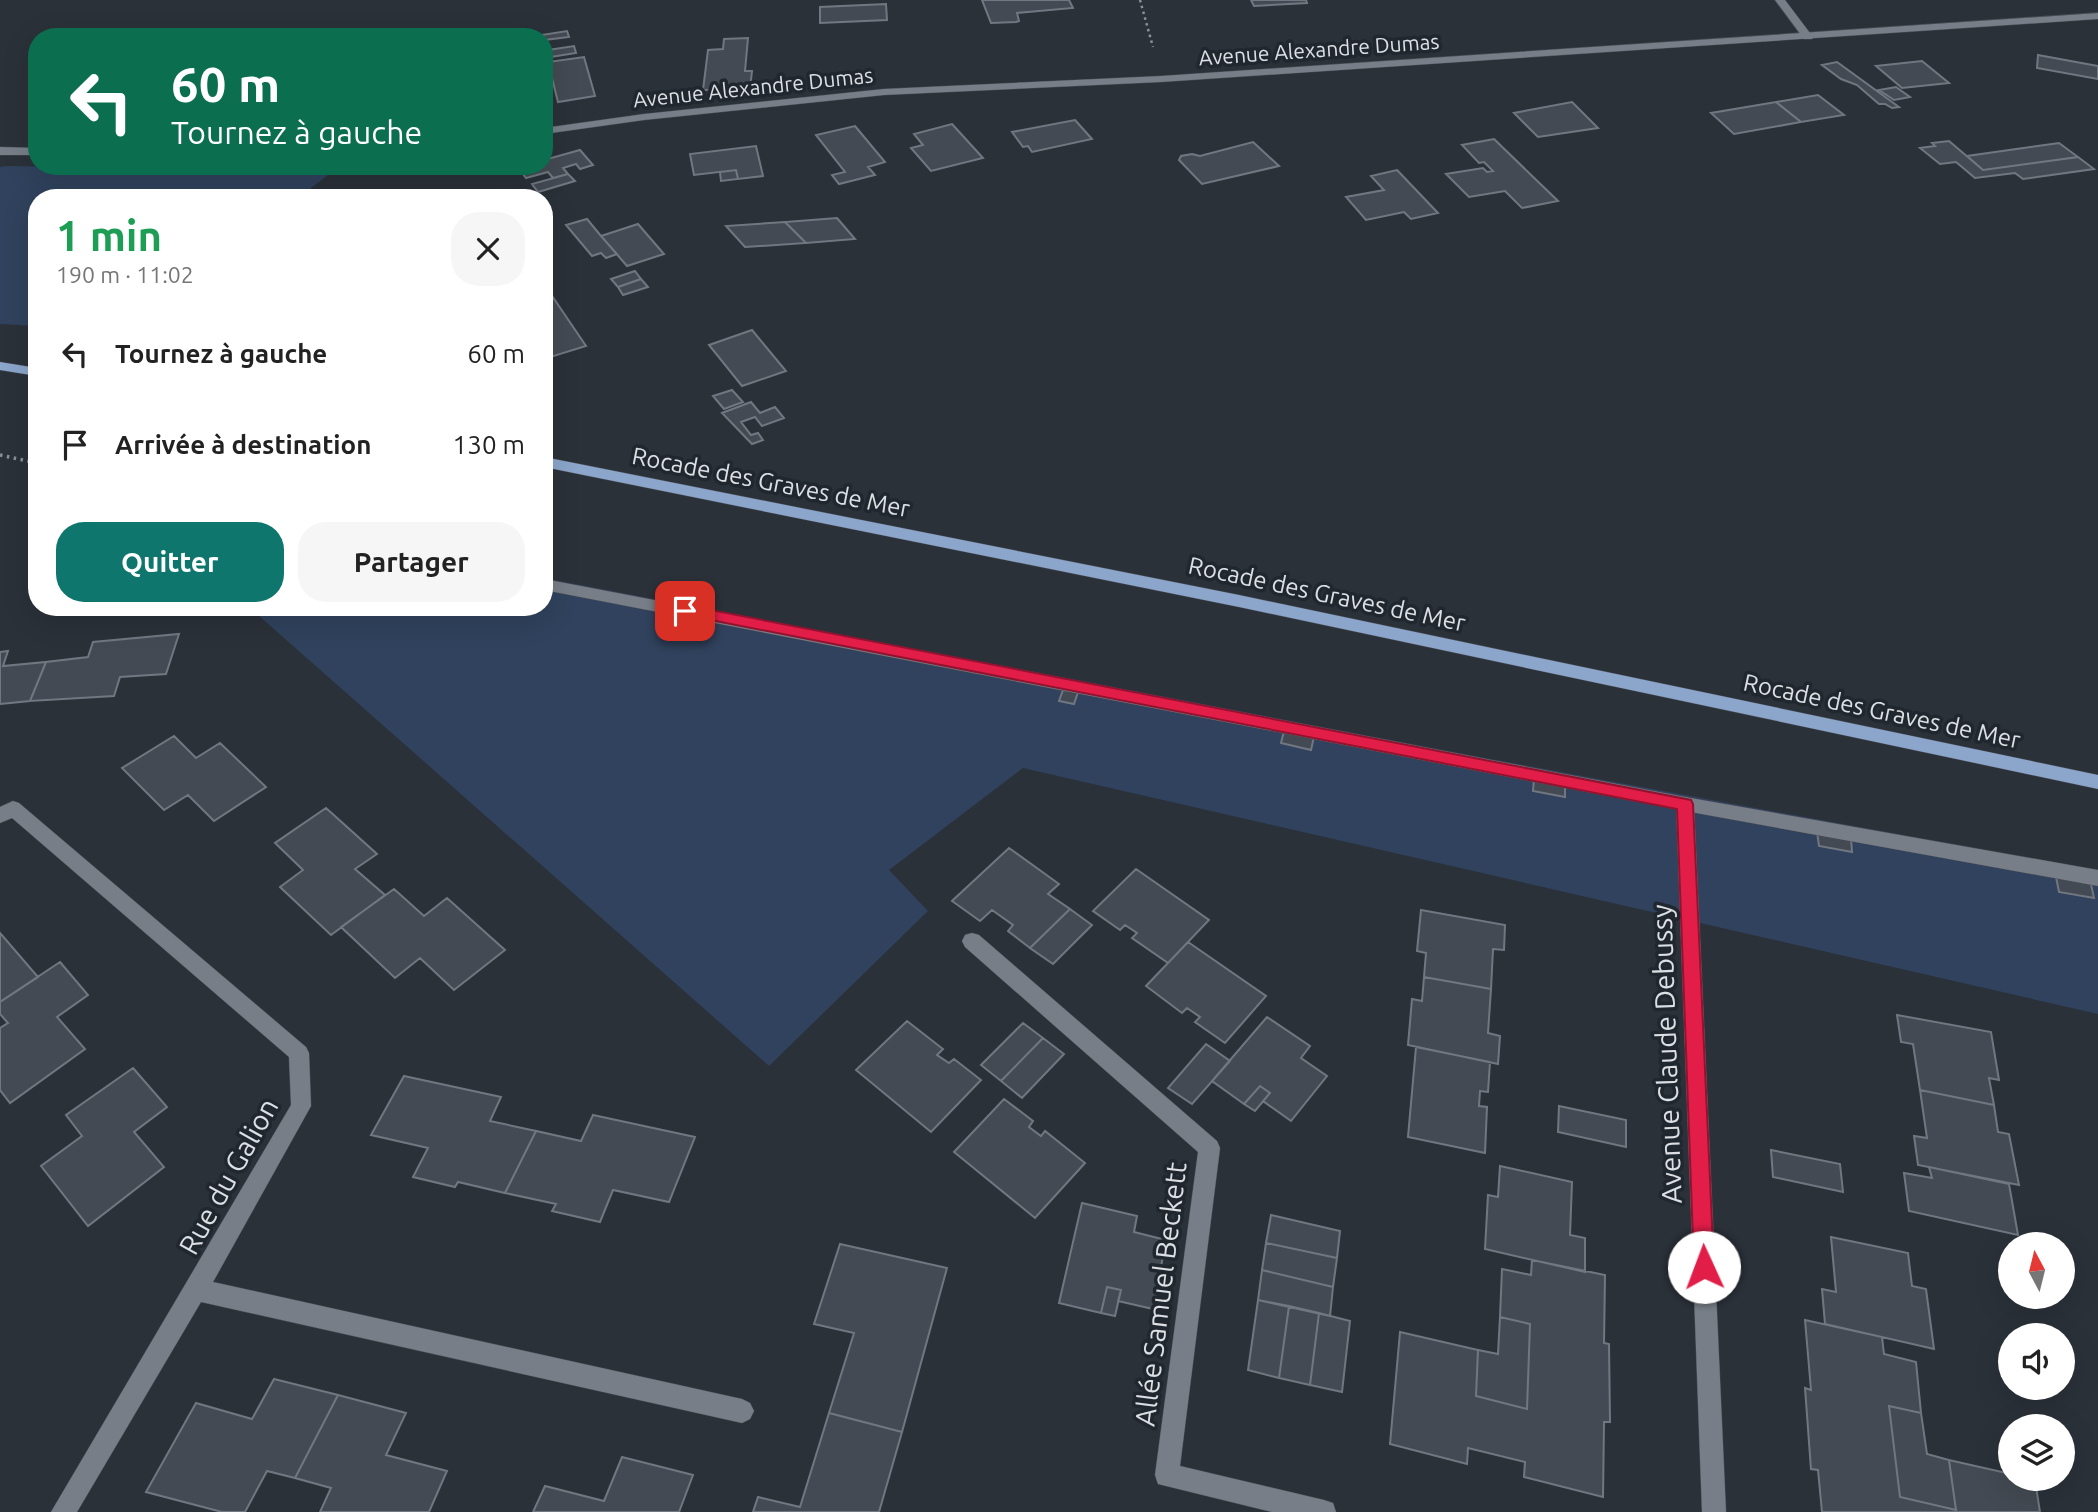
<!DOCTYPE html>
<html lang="fr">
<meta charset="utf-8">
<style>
body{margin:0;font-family:Ubuntu,sans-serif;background:#f6f6f6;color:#222;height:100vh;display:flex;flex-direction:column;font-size:26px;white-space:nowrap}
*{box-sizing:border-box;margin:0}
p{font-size:23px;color:#767676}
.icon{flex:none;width:38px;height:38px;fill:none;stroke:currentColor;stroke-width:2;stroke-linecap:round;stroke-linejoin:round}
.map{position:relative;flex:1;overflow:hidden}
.sheet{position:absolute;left:28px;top:189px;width:525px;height:427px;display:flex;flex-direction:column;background:#fff;border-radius:28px;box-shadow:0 7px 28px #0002}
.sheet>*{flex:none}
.top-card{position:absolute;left:28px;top:28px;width:525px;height:147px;border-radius:28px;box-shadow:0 7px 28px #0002;background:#0b6e4f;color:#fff;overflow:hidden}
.needle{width:46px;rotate:353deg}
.buttons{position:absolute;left:1998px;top:1232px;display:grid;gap:14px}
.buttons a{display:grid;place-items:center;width:77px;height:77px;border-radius:50%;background:#fff;box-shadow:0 7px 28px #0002;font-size:35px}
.pin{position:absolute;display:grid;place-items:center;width:60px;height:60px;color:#fff;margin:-30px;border-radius:14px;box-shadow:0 4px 10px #0006}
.me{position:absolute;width:77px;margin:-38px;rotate:358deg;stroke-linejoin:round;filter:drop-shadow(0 0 5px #0008)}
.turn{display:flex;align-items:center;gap:24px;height:147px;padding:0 28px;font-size:32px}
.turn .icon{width:91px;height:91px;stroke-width:2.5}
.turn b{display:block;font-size:49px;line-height:60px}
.round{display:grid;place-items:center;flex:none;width:74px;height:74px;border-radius:28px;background:#f6f6f6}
.headline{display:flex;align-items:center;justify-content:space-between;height:119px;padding:0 28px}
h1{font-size:42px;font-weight:700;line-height:52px;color:#1e9e55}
.button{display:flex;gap:14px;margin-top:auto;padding:14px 28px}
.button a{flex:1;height:80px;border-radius:28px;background:#0f766e;color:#fff;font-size:28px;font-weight:700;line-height:80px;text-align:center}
.button a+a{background:#f6f6f6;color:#222}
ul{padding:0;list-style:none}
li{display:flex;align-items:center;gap:21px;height:91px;padding:0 28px}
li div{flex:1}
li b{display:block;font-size:26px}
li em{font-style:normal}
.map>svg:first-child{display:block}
.green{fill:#30425d}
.building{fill:#444a53;stroke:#717780;stroke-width:2}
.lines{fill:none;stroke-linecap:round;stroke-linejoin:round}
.service-casing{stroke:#484c53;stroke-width:1}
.minor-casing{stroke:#484c53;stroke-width:1}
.tertiary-casing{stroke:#484c53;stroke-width:1}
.primary-casing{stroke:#484c53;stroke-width:1}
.path-far1{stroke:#8c9097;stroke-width:2.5;stroke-dasharray:2.5 3.5;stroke-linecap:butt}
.path{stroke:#8c9097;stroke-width:3.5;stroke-dasharray:2.5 4.5;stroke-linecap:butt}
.service{fill:#787e88;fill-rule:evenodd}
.minor{fill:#787e88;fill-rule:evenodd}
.tertiary{fill:#787e88;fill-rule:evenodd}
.primary{fill:#8ba5cb;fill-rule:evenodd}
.route{fill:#e11d48;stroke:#92132f;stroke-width:2}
.labels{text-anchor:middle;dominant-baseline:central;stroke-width:7;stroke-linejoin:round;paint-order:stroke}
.far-street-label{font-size:21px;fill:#dce0e5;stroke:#21272e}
.street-label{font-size:24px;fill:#dce0e5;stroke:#21272e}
.near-street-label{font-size:28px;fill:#dce0e5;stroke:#21272e}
</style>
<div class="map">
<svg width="2098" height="1512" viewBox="0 0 2098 1512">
<rect width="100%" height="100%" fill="#2b3139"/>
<path class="green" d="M 0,167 L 7,166 L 332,172 L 298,198 L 37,198 L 37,326 L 0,324 Z
M 544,578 L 1474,756 L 2098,871 L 2098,1014 L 1023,768 L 889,870 L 928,911 L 769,1066 L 249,607 L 544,607 Z"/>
<path class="building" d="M 982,0 L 1069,0 L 1073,8 L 1017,13 L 1019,21 L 1016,22 L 991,23 Z
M 1251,0 L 1306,0 L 1307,3 L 1254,6 Z
M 886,4 L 887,20 L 820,23 L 820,7 Z
M 567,31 L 569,37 L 544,40 L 544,37 L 529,37 Z
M 748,38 L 745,71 L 752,71 L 750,89 L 703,90 L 708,50 L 723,49 L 724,39 Z
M 574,46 L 576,53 L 544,58 L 544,52 L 548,50 Z
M 2038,55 L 2098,66 L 2098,79 L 2037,68 Z
M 584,57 L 595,96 L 558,102 L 548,62 Z
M 1922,61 L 1949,83 L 1902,88 L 1876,66 Z
M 1837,62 L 1899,107 L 1892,108 L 1885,104 L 1879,104 L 1857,85 L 1841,79 L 1822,65 Z
M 1896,87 L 1910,97 L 1894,100 L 1879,90 Z
M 1818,95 L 1844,115 L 1801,122 L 1776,102 Z
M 1572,102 L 1598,128 L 1538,137 L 1514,113 Z
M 1776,102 L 1801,122 L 1734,134 L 1711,113 Z
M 1075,120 L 1092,139 L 1032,152 L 1028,146 L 1023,147 L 1012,132 Z
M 952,124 L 983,158 L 931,171 L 911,148 L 923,145 L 914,134 Z
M 855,126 L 885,162 L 868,167 L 875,175 L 839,184 L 832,175 L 845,172 L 816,135 Z
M 1494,139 L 1558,201 L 1522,208 L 1505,191 L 1469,197 L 1446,174 L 1483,168 L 1487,172 L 1493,171 L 1484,162 L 1479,163 L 1462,145 Z
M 1949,141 L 1983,170 L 2078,157 L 2094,169 L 2023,179 L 2015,173 L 1975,178 L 1956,162 L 1940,164 L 1920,148 L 1935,146 L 1932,143 Z
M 1253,142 L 1279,166 L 1202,184 L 1179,160 L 1181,156 L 1192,154 L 1200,156 Z
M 2059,143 L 2078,157 L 1983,170 L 1967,156 Z
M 756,146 L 763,176 L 738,179 L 736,170 L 694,175 L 690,154 Z
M 580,150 L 593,165 L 580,169 L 576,164 L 563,168 L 568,174 L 553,178 L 548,172 L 526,178 L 518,167 L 544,166 L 544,160 Z
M 736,170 L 738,179 L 721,181 L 720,172 Z
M 1397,170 L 1438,213 L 1411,219 L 1404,212 L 1366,220 L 1346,197 L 1384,190 L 1371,176 Z
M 568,174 L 575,181 L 538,192 L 532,184 Z
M 837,218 L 855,239 L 806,243 L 785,222 Z
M 587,219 L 601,236 L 617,254 L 606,258 L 601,253 L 592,256 L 566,225 Z
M 785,222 L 806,243 L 745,247 L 726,226 Z
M 638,224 L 664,254 L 627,266 L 601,236 Z
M 635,271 L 641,279 L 618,287 L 611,279 Z
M 641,279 L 648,287 L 623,295 L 618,287 Z
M 544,284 L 586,346 L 544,359 Z
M 752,330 L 786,371 L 742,386 L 709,345 Z
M 732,390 L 743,402 L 724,409 L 713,396 Z
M 751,402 L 760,413 L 775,407 L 784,418 L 762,426 L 755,417 L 741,422 L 751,435 L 758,433 L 763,440 L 752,444 L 722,413 Z
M 179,634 L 166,674 L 120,677 L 114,696 L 30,701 L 46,662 L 88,657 L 93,642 Z
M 8,651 L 3,666 L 46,662 L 30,701 L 0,704 L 0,652 Z
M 1063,690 L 1078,692 L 1074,704 L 1059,701 Z
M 1284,731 L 1314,737 L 1311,750 L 1281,743 Z
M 174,736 L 196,758 L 220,743 L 266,787 L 214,821 L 188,795 L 164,810 L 122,768 Z
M 1534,779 L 1565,784 L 1565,797 L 1533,791 Z
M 326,808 L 377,854 L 355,869 L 385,895 L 331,935 L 280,887 L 303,870 L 275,843 Z
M 1817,832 L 1851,838 L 1852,852 L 1819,846 Z
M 1009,848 L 1059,884 L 1048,894 L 1070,909 L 1030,948 L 1008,931 L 1013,925 L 992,910 L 980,921 L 952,901 Z
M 1136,869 L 1209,920 L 1168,963 L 1132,938 L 1137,933 L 1125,925 L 1120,930 L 1093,911 Z
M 2056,877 L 2091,884 L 2094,898 L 2059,892 Z
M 394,889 L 424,916 L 447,898 L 505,950 L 454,990 L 420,958 L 395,978 L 341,927 Z
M 1070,909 L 1092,925 L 1053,964 L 1030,948 Z
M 1421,910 L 1505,925 L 1504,950 L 1493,949 L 1491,989 L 1424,977 L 1426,953 L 1417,951 Z
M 0,933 L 38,977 L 0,1002 Z
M 1188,942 L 1266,996 L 1225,1043 L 1195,1022 L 1200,1017 L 1187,1008 L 1182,1013 L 1146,986 Z
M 60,962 L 88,995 L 57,1017 L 85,1049 L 10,1103 L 0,1090 L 0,1028 L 8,1023 L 0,1014 L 0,1002 Z
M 1424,977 L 1491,989 L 1488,1033 L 1500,1036 L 1498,1064 L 1408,1045 L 1412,999 L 1422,1001 Z
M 1897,1015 L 1991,1032 L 1999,1080 L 1989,1078 L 1994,1105 L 1920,1090 L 1913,1044 L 1901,1042 Z
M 1267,1017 L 1310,1046 L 1301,1058 L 1327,1076 L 1291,1121 L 1263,1101 L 1270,1093 L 1260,1086 L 1244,1104 L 1212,1081 Z
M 907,1021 L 943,1049 L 937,1055 L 949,1063 L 954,1059 L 981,1080 L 931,1132 L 856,1070 Z
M 1023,1023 L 1043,1038 L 1001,1081 L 981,1065 Z
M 1043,1038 L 1064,1054 L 1022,1098 L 1001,1081 Z
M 1206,1044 L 1230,1061 L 1192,1104 L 1168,1088 Z
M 1416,1047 L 1490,1062 L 1488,1092 L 1480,1091 L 1479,1106 L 1487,1107 L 1485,1153 L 1408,1137 Z
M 133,1068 L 167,1107 L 134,1132 L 164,1167 L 88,1226 L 41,1166 L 82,1136 L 66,1115 Z
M 404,1076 L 501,1097 L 490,1121 L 536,1131 L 505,1193 L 458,1182 L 455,1187 L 413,1177 L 428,1148 L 371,1135 Z
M 1260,1086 L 1270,1093 L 1255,1111 L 1244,1104 Z
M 1920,1090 L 1994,1105 L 1998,1132 L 2009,1134 L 2019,1185 L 1918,1165 L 1914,1136 L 1927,1138 Z
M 1004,1099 L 1033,1121 L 1029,1127 L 1041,1136 L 1045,1131 L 1085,1163 L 1035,1218 L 954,1152 Z
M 1559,1106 L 1626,1120 L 1626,1147 L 1558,1132 Z
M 593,1115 L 695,1137 L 669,1202 L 613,1190 L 600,1222 L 552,1211 L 556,1204 L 505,1193 L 536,1131 L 581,1141 Z
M 1771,1150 L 1840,1164 L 1843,1192 L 1773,1177 Z
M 1500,1166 L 1572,1182 L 1570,1235 L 1585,1238 L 1585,1272 L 1485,1249 L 1488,1195 L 1498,1197 Z
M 1929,1167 L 2009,1184 L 2018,1235 L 1909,1211 L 1904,1173 L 1932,1178 Z
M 1082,1203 L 1137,1216 L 1134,1232 L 1166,1240 L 1153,1309 L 1118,1301 L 1121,1290 L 1107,1287 L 1101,1313 L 1059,1303 Z
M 1271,1215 L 1340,1231 L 1337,1258 L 1266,1243 Z
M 1831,1237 L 1908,1253 L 1912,1286 L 1926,1289 L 1934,1349 L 1825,1324 L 1822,1289 L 1836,1292 Z
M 1266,1243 L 1337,1258 L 1333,1287 L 1262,1270 Z
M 840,1244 L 947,1268 L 902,1432 L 829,1413 L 854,1333 L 814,1324 Z
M 1532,1260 L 1605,1275 L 1604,1343 L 1609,1344 L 1610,1422 L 1604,1422 L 1603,1497 L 1524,1477 L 1525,1462 L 1468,1448 L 1467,1464 L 1390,1444 L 1400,1332 L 1478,1350 L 1476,1396 L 1527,1409 L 1530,1324 L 1500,1317 L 1502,1269 L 1531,1275 Z
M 1262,1270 L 1333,1287 L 1330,1316 L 1258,1300 Z
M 1107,1287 L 1121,1290 L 1115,1316 L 1101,1313 Z
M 1258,1300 L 1289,1306 L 1279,1378 L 1248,1370 Z
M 1289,1306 L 1319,1313 L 1310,1385 L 1279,1378 Z
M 1319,1313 L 1350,1321 L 1342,1392 L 1310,1385 Z
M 1500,1317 L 1530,1324 L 1527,1409 L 1476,1396 L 1478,1350 L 1498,1354 Z
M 1805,1320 L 1882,1337 L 1884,1354 L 1916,1362 L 1921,1413 L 1889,1406 L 1900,1497 L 1956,1510 L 1949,1460 L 2011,1474 L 2011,1479 L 2035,1480 L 2040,1512 L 1822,1512 L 1818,1470 L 1811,1469 L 1805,1388 L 1811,1390 Z
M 274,1379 L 338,1395 L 295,1478 L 267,1471 L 245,1512 L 222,1512 L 146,1492 L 196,1403 L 252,1419 Z
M 338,1395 L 406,1413 L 386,1455 L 447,1471 L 429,1512 L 320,1512 L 331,1488 L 295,1478 Z
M 1889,1406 L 1921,1413 L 1927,1454 L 1949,1460 L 1956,1510 L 1900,1497 Z
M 829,1413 L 902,1432 L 879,1512 L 753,1512 L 758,1497 L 800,1507 Z
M 622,1457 L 693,1475 L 679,1512 L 533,1512 L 545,1486 L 604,1501 Z"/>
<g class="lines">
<defs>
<path id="service" d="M 544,579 L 1685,797 L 2098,870 L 2098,886 L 1685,811 L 544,590 Z"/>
<path id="minor" d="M 1775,0 L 1785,0 L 1813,37 L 1812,39 L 1804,39 Z
M 1685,797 L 1691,799 L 1694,804 L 1726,1512 L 1702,1512 L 1676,804 L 1679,799 Z
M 13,801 L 19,803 L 306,1047 L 309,1053 L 311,1106 L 213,1282 L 742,1399 L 750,1403 L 754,1411 L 750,1419 L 742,1423 L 201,1302 L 77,1512 L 51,1512 L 291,1105 L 289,1057 L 12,818 L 0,823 L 0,807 Z
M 972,933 L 979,935 L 1217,1141 L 1220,1148 L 1180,1466 L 1324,1500 L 1333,1503 L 1336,1512 L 1272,1512 L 1158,1484 L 1155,1475 L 1198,1152 L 965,947 L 962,941 L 965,935 Z"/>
<path id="tertiary" d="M 2098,13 L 2098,19 L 1161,82 L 884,95 L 644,120 L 544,134 L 544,128 L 644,114 L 884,89 L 1161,76 Z
M 0,147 L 37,148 L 37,155 L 0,155 Z"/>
<path id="primary" d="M 0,362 L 37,368 L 37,376 L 0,370 Z
M 544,457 L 1239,595 L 2098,775 L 2098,789 L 1239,607 L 544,467 Z"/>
</defs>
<use href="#service" class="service-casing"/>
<use href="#minor" class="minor-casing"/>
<use href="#tertiary" class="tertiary-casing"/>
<use href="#primary" class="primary-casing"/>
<path class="path-far1" d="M 1140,0 L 1153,47"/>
<path class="path" d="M 0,455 L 37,463"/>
<use href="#service" class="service"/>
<use href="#minor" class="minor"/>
<use href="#tertiary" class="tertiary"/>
<use href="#primary" class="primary"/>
</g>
<path class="route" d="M 685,605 L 1691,800 L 1693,804 L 1714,1267 L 1711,1274 L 1704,1277 L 1697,1274 L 1694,1267 L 1677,809 L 680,614 L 677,611 Z"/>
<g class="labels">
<g class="far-street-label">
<text transform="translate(1319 49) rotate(-4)">Avenue Alexandre Dumas</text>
<text transform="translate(753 87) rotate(-6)">Avenue Alexandre Dumas</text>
</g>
<g class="street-label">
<text transform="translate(771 482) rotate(11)">Rocade des Graves de Mer</text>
<text transform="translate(1327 594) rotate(12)">Rocade des Graves de Mer</text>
<text transform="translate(1882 711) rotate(12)">Rocade des Graves de Mer</text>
</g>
<g class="near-street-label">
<text transform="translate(1666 1054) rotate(-92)">Avenue Claude Debussy</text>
<text transform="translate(228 1176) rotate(-61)">Rue du Galion</text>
<text transform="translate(1160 1294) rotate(-83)">Allée Samuel Beckett</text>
</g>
</g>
</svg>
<div class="buttons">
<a><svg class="needle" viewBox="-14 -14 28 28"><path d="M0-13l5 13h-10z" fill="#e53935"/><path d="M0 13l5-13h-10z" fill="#767676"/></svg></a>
<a><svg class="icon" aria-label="sound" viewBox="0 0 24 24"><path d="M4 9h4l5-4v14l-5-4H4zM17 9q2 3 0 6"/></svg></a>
<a><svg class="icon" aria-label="layers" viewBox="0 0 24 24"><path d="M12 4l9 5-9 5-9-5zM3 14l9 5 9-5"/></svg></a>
</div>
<div class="pin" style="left:685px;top:611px;background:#d93025"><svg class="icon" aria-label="arrive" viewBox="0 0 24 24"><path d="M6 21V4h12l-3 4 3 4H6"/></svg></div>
<svg class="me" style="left:1704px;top:1267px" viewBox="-20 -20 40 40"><circle r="19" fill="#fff"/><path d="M0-13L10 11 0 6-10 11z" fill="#e11d48"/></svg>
<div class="top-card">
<div class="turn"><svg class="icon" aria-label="left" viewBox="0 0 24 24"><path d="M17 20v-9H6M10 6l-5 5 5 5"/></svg><div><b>60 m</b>Tournez à gauche</div></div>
</div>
<section class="sheet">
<div class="headline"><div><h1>1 min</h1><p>190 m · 11:02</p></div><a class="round"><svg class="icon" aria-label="close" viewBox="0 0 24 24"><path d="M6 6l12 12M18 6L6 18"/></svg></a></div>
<ul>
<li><svg class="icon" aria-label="left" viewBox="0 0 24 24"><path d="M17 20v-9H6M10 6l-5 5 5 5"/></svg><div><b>Tournez à gauche</b></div><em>60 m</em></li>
<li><svg class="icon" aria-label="arrive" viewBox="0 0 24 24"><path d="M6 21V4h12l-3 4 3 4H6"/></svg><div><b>Arrivée à destination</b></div><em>130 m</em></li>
</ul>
<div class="button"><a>Quitter</a><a>Partager</a></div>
</section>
</div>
